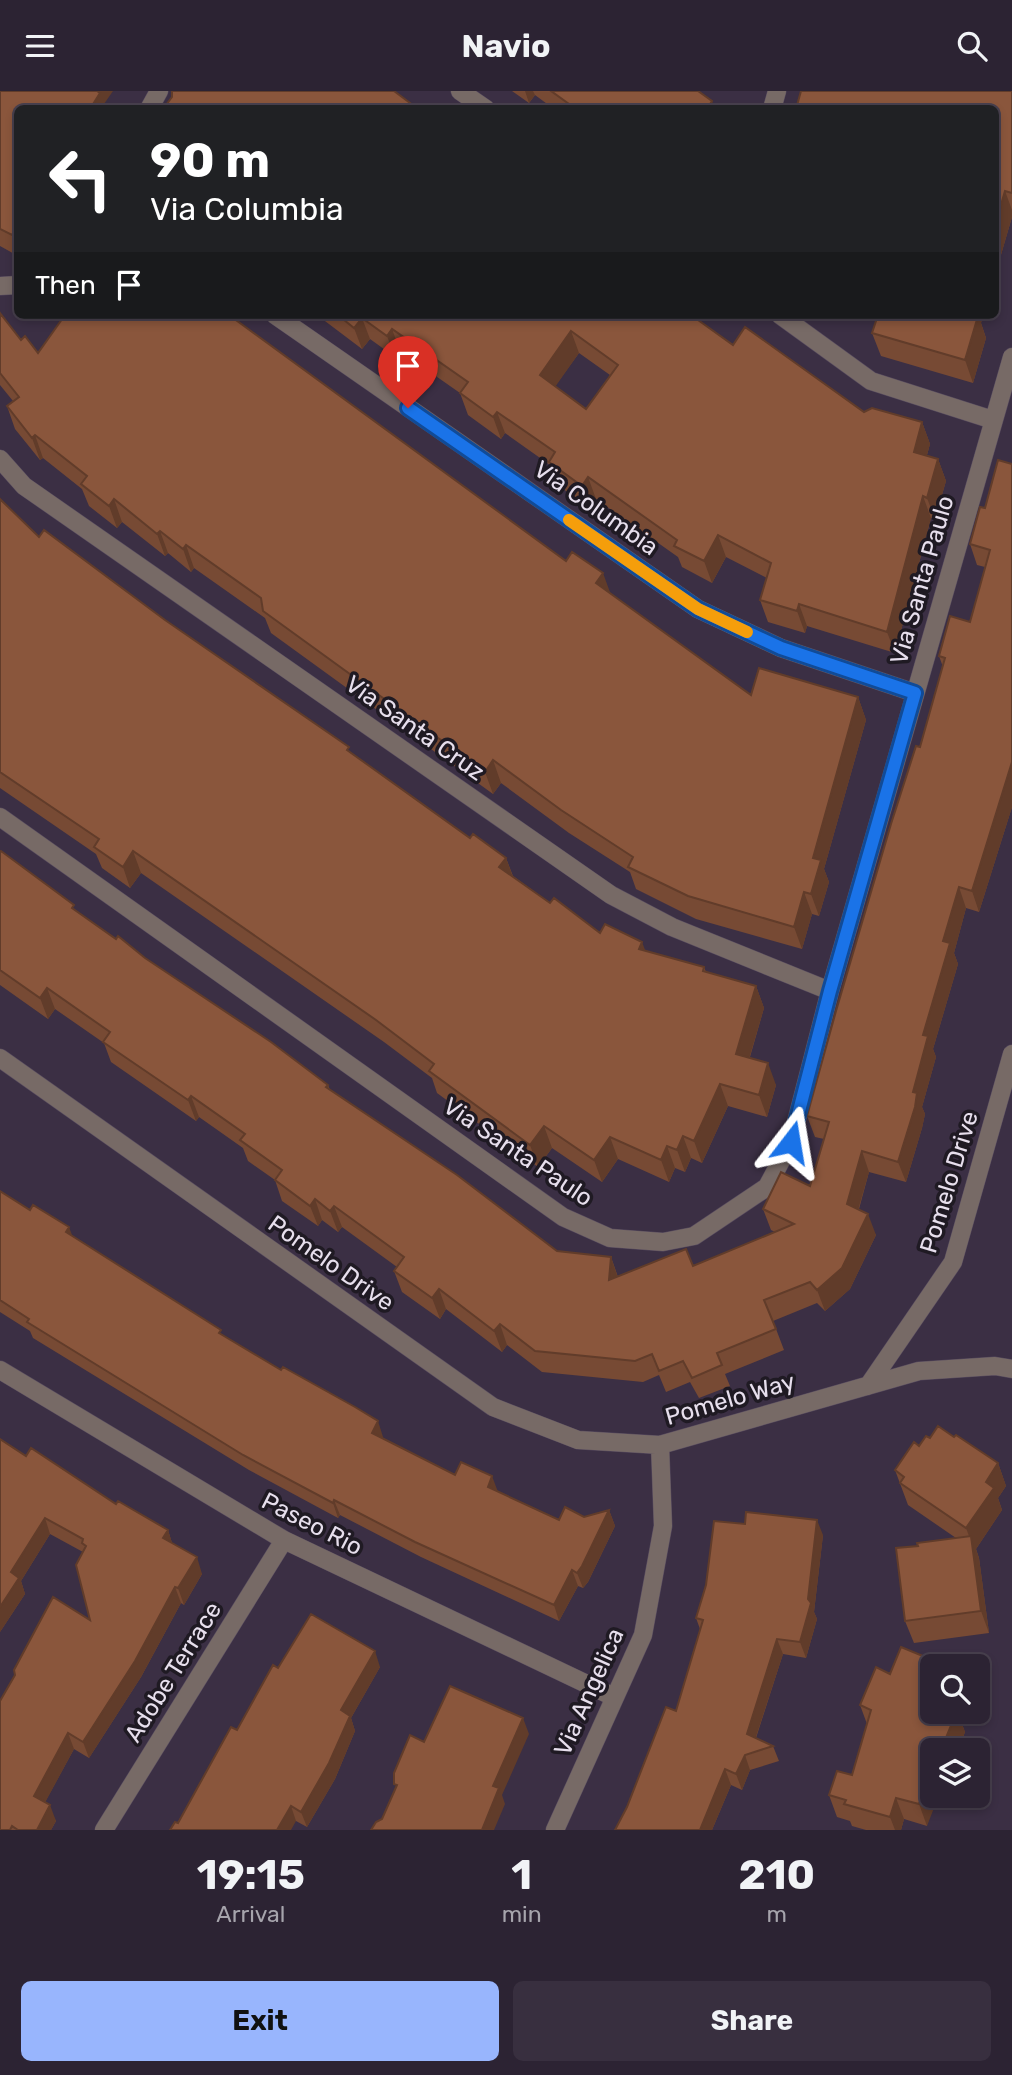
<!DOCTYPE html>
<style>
body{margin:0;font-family:Rubik,sans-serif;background:#382f3f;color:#f1f3f6;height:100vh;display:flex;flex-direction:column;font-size:26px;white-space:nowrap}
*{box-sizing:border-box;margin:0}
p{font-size:23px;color:#a6a4ac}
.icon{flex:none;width:38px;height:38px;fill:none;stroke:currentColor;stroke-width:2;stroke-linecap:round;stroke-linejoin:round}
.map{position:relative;height:1739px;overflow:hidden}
.details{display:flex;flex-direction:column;background:#2c2333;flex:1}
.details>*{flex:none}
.guide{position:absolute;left:14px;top:14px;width:985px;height:214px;border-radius:10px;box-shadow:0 4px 10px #0003,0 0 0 2px #48404e;background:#202124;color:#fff;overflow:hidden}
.controls{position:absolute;left:920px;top:1563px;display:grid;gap:14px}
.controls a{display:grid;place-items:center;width:70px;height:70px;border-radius:10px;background:#2c2333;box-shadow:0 4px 10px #0003,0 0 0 2px #48404e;font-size:35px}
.pin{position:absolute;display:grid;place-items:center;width:60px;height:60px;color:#fff;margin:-72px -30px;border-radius:50% 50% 50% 0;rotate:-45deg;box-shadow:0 0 7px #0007}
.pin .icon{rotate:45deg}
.me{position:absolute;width:77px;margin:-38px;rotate:14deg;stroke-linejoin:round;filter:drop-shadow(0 0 5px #0008)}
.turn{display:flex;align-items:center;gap:24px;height:147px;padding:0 21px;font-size:32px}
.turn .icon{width:91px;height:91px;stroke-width:2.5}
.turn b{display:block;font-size:49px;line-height:60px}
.then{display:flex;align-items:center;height:66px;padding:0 21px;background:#0003;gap:14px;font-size:26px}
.eta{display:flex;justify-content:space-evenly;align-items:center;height:119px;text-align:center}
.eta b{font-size:42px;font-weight:700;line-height:49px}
.primary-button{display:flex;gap:14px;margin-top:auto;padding:14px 21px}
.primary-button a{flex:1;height:80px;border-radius:10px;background:#98b5fd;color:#111;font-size:28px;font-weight:700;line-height:80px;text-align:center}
.primary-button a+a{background:#382f3f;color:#f1f3f6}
header{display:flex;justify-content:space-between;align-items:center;height:91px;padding:0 21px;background:#2c2333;font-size:32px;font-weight:700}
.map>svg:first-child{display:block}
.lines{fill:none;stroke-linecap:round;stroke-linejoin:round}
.minor-casing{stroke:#574b5f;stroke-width:19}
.minor{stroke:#776a66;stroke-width:18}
.wall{fill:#774a34;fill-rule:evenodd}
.shaded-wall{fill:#613c2a}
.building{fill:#8a563c;stroke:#613c2a;stroke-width:2;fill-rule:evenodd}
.route-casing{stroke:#114b97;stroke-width:18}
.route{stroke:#1a73e8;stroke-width:12}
.slow{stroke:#f59e0b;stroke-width:12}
.labels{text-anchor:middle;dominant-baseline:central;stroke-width:7;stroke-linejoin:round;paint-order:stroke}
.street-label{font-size:24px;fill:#e7dfed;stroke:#1f1a23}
</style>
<header><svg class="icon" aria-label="menu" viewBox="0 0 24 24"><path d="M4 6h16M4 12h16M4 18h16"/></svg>Navio<svg class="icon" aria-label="search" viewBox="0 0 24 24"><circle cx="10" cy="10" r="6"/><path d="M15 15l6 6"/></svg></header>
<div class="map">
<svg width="1012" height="1739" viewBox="0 0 1012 1739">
<rect width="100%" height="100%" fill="#3b2f44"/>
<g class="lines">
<defs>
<path id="minor" d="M 460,0 L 486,18
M 149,18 L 159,0
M 772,18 L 777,0
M 0,195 L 18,194
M 275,224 L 698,518 L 781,557 L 915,602
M 780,224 L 871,290 L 993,329
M 0,368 L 24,395 L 611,804 L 672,836 L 830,900
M 0,726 L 563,1126 L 610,1147 L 663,1151 L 694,1145 L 767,1096 L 791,1051 L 830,900 L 1012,266
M 0,967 L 493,1316 L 578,1349 L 660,1354 L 919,1280 L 995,1275 L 1012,1278
M 0,1279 L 284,1449 L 614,1606
M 868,1295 L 953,1171 L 1012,963
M 104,1739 L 284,1449
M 555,1739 L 643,1544 L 663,1435 L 660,1354"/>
</defs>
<use href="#minor" class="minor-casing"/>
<use href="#minor" class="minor"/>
</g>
<path class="wall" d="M 0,0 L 104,13 L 106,18 L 18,18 L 18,165 L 0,155 Z
M 512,0 L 698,0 L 715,18 L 554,18 L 535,4 L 529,12 Z
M 1012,0 L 1012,126 L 996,181 Z
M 0,222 L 21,249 L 38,262 L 610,502 L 751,604 L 858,606 L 866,629 L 824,778 L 829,791 L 819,825 L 812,823 L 802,858 L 696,828 L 636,798 L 630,781 L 569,742 L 501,692 L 493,703 L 271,542 L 265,527 L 194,477 L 191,481 L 168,462 L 165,465 L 122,431 L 117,437 L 89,415 L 82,398 L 43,367 L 40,369 L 15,338 L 7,315 L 13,310 L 0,294 Z
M 317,224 L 691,224 L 733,254 L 864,321 L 922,331 L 930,353 L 927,364 L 938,368 L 946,390 L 935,428 L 931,427 L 895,562 L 807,535 L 805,542 L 768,531 L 760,509 L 767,487 L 726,466 L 712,492 L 682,476 L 678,466 L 596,408 L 590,417 L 556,393 L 550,374 L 505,342 L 501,348 L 468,324 L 460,302 L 400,260 L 395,266 L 370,248 L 362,258 ZM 579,262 L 610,284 L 586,318 L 555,295 Z
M 878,224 L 983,224 L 981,232 L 986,247 L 973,292 L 881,265 L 872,242 Z
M 1012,373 L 1012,716 L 979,821 L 966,817 L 954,862 L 958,873 L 933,958 L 936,966 L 922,1016 L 925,1023 L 922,1037 L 906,1091 L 869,1081 L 859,1118 L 876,1144 L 850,1198 L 825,1220 L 817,1212 L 773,1230 L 784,1259 L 725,1283 L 730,1295 L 699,1307 L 690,1291 L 666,1301 L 659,1284 L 643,1291 L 542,1281 L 507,1254 L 502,1261 L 446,1218 L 440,1228 L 402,1201 L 394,1180 L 397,1176 L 342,1136 L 338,1141 L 322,1129 L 318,1135 L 282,1110 L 275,1089 L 248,1070 L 243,1057 L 199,1026 L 196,1030 L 111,971 L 104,952 L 55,918 L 48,928 L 0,894 L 0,761 L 76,820 L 328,994 L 330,999 L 557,1160 L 611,1166 L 618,1186 L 693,1175 L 775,1141 L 771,1139 L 763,1118 L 810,1095 L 824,1048 L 815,1046 L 807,1025 L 920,656 L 943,576 L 939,565 L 970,531 L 985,476 L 977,474 L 970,453 L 985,417 Z
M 0,408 L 39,446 L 165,529 L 470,747 L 506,767 L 513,785 L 550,812 L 600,842 L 646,860 L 704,876 L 706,881 L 756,895 L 764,917 L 750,966 L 776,994 L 767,1026 L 728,1015 L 702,1072 L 691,1067 L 685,1081 L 675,1077 L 669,1091 L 618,1068 L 602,1091 L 552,1057 L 538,1076 L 437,1002 L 432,987 L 384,951 L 141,782 L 130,797 L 102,777 L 96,763 L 0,697 Z
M 0,1100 L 73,1146 L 223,1244 L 383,1346 L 383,1347 L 455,1384 L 498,1401 L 559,1429 L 584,1426 L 609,1419 L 615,1435 L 588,1491 L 583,1497 L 578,1495 L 559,1530 L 421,1466 L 340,1424 L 338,1427 L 249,1379 L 33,1247 L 30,1240 L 0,1221 Z
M 954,1346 L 998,1372 L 1006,1395 L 998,1407 L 1002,1419 L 976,1458 L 979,1467 L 989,1542 L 914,1552 L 905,1530 L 918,1455 L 956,1447 L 908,1414 L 895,1379 L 919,1355 L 930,1347 Z
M 26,1365 L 116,1413 L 168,1439 L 172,1452 L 202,1483 L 184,1514 L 181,1512 L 141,1586 L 89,1667 L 74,1658 L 45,1711 L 56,1730 L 51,1739 L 0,1739 L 90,1529 L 83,1461 L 50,1443 L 21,1490 L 25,1503 L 0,1541 Z
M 823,1444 L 814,1521 L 817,1528 L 806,1567 L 783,1563 L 756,1647 L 773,1655 L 779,1670 L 750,1679 L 742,1699 L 731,1694 L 712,1739 L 615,1739 L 676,1620 L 700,1538 L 696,1527 Z
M 380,1576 L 351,1627 L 355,1640 L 335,1688 L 307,1736 L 296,1730 L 178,1732 L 237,1639 L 278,1577 Z
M 860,1614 L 933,1620 L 967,1620 L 962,1633 L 965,1641 L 958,1659 L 933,1659 L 927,1735 L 904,1728 L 901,1739 L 866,1739 L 852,1735 L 850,1730 L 837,1726 L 829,1704 L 852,1684 L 867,1633 Z"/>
<path class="shaded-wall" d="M 94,0 L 113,0 L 104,13 L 106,18 L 90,18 Z
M 525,0 L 533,0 L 535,4 L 529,12 Z
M 712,10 L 715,18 L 707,18 Z
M 1005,100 L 1012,119 L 1012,126 L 996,181 L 996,131 Z
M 18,134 L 18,159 L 12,144 Z
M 969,224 L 983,224 L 981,232 L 986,247 L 973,292 L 965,269 Z
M 362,227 L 370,248 L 362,258 L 354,237 Z
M 392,238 L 400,260 L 395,266 L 387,245 Z
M 571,240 L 579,262 L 548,306 L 540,284 Z
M 497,321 L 505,342 L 501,348 L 493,326 Z
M 922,331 L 930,353 L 922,382 L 914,361 Z
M 35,344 L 43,367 L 40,369 L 32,347 Z
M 938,368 L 946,390 L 935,428 L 927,407 Z
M 588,386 L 596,408 L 590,417 L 582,395 Z
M 923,405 L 931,427 L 895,562 L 887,541 Z
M 114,408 L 122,431 L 117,437 L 109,415 Z
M 160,440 L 168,462 L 165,465 L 157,443 Z
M 718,444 L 726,466 L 712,492 L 704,470 Z
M 186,454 L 194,477 L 191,481 L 183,458 Z
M 603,482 L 611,504 L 596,492 Z
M 799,513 L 807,535 L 805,542 L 797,520 Z
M 858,606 L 866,629 L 824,778 L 829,791 L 819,825 L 811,803 L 813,767 Z
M 493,669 L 501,692 L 493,703 L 485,681 Z
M 1012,671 L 1012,716 L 979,821 L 972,800 Z
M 133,760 L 141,782 L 130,797 L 123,776 Z
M 506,767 L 514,789 L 499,776 Z
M 959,796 L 966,817 L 954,862 L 958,873 L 933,958 L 936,966 L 922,1016 L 925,1023 L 922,1037 L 906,1091 L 898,1071 L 913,1001 L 923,944 L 943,850 Z
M 804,801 L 812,823 L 802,858 L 794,836 Z
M 642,851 L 650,872 L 639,858 Z
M 756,895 L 764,917 L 744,985 L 736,963 Z
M 47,897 L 55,918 L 48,928 L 40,907 Z
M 768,972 L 776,994 L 767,1026 L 759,1004 Z
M 720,993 L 728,1015 L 702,1072 L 694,1050 Z
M 191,1005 L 199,1026 L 196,1030 L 188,1009 Z
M 544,1035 L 552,1057 L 538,1076 L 530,1054 Z
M 683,1045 L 691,1067 L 685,1081 L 677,1059 Z
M 610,1046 L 618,1068 L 602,1091 L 594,1069 Z
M 667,1055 L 675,1077 L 669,1091 L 661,1069 Z
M 862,1060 L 869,1081 L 854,1133 L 847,1113 Z
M 315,1108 L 322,1129 L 318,1135 L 310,1115 Z
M 334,1115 L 342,1136 L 338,1141 L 330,1120 Z
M 868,1123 L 876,1144 L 850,1198 L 825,1220 L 817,1199 Z
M 69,1136 L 75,1152 L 66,1141 Z
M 611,1166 L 618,1187 L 609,1189 Z
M 439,1198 L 446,1218 L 440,1228 L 432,1207 Z
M 500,1233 L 507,1254 L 502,1261 L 494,1240 Z
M 378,1330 L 383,1346 L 377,1357 L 372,1342 Z
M 998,1372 L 1006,1395 L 998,1407 L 1002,1419 L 976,1458 L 979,1467 L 989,1542 L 981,1520 L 972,1453 L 966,1437 L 986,1391 Z
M 492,1385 L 498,1401 L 488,1396 Z
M 334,1409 L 340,1424 L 338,1427 L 333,1412 Z
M 609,1419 L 615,1435 L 588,1491 L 583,1497 L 577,1482 Z
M 45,1427 L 50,1443 L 21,1490 L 25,1503 L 0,1541 L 0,1516 L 11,1481 Z
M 817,1429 L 823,1444 L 814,1521 L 817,1528 L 806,1567 L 800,1551 L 808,1508 Z
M 168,1439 L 173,1455 L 163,1447 Z
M 197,1466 L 202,1483 L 184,1514 L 178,1497 Z
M 572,1479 L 578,1495 L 559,1530 L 554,1514 Z
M 175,1496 L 181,1512 L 141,1586 L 89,1667 L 83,1651 Z
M 777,1548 L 783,1563 L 752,1658 L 747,1643 Z
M 375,1560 L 380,1576 L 351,1627 L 355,1640 L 335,1688 L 307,1736 L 301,1721 L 341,1619 Z
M 953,1620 L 967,1620 L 962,1633 L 965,1641 L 958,1659 L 941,1659 Z
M 523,1627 L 529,1643 L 502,1704 L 505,1713 L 494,1739 L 482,1739 L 493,1695 Z
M 68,1642 L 74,1658 L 40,1721 L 34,1705 Z
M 745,1664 L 750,1679 L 742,1699 L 736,1683 Z
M 725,1678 L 731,1694 L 712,1739 L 700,1739 Z
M 933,1679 L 933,1704 L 939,1704 L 927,1735 L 919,1713 Z
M 896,1707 L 904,1728 L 901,1739 L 895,1739 L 890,1726 Z
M 50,1714 L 56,1730 L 51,1739 L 37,1739 Z
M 291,1715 L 296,1730 L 291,1739 L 277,1739 Z"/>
<path class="building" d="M 0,0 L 97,0 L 100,2 L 90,18 L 18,18 L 18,134 L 12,144 L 0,138 Z
M 172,0 L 394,0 L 418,18 L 163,18 L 172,6 Z
M 551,0 L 698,0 L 712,10 L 707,18 L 576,18 Z
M 801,0 L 1012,0 L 1012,102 L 1005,100 L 996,131 L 996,18 L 796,18 Z
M 0,222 L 21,249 L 25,245 L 38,262 L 65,224 L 229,224 L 566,470 L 572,461 L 603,482 L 596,492 L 751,604 L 759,577 L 858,606 L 813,767 L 821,769 L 811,803 L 804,801 L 794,836 L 688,805 L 628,776 L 633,766 L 561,719 L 493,669 L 485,681 L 263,520 L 261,507 L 186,454 L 183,458 L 160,440 L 157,443 L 114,408 L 109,415 L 81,393 L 87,385 L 35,344 L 32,347 L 7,315 L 19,306 L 0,282 Z
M 338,224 L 691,224 L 733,254 L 745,236 L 864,321 L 872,317 L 922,331 L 914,361 L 938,368 L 927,407 L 923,405 L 887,541 L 799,513 L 797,520 L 760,509 L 771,472 L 718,444 L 704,470 L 674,455 L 677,449 L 588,386 L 582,395 L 549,371 L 555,361 L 497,321 L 493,326 L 460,302 L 468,291 L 392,238 L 387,245 L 362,227 L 354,237 ZM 571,240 L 618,274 L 586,318 L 540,284 Z
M 878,224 L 974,224 L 978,225 L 965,269 L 872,242 Z
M 998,369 L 1012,373 L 1012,671 L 972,800 L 959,796 L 943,850 L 950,852 L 923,944 L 928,945 L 913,1001 L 917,1002 L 915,1016 L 898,1071 L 862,1060 L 847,1113 L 868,1123 L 842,1177 L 817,1199 L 810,1191 L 764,1209 L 776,1238 L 717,1262 L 722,1274 L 692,1287 L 683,1270 L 659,1280 L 652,1263 L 635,1270 L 535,1260 L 500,1233 L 494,1240 L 439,1198 L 432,1207 L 394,1180 L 404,1166 L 334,1115 L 330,1120 L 315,1108 L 310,1115 L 275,1089 L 282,1079 L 240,1049 L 245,1043 L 191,1005 L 188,1009 L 103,951 L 110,941 L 47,897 L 40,907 L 0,879 L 0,761 L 1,760 L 74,814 L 72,817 L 116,848 L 118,845 L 145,867 L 271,951 L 328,994 L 326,996 L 457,1084 L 557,1160 L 611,1166 L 609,1189 L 686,1158 L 693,1175 L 794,1133 L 763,1118 L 781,1081 L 810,1095 L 829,1031 L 807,1025 L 836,920 L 891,733 L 916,655 L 920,656 L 945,567 L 939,565 L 950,525 L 970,531 L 990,459 L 970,453 L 980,416 L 985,417 Z
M 0,408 L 39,446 L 44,439 L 165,529 L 349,656 L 347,659 L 470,747 L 473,743 L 506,767 L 499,776 L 550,812 L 554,807 L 600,842 L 605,833 L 642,851 L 639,858 L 704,876 L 703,880 L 756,895 L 736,963 L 768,972 L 759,1004 L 720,993 L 694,1050 L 683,1045 L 677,1059 L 667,1055 L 661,1069 L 610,1046 L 594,1069 L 544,1035 L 530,1054 L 429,980 L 434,973 L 376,929 L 133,760 L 123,776 L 94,756 L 99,748 L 0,681 Z
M 0,1100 L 30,1119 L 33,1114 L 69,1136 L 66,1141 L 221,1239 L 219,1242 L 281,1279 L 283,1276 L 355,1316 L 378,1330 L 372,1342 L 455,1384 L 461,1371 L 492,1385 L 488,1396 L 559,1429 L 565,1416 L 584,1426 L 609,1419 L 582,1475 L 577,1482 L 572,1479 L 554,1514 L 415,1451 L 334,1409 L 333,1412 L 243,1364 L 27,1231 L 29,1228 L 0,1209 Z
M 938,1335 L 954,1346 L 956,1344 L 998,1372 L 986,1391 L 994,1397 L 966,1437 L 900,1392 L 904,1386 L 895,1379 L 914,1351 L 919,1355 L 926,1345 L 930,1347 Z
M 0,1348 L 26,1365 L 31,1357 L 116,1413 L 118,1410 L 168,1439 L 163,1447 L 197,1466 L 178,1497 L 175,1496 L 135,1570 L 83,1651 L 68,1642 L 34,1705 L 50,1714 L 37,1739 L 18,1739 L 12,1735 L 10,1739 L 0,1739 L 0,1610 L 15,1584 L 14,1579 L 53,1506 L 90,1529 L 76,1474 L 86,1455 L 82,1452 L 83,1448 L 45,1427 L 11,1481 L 19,1487 L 0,1516 Z
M 746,1421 L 817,1429 L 808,1508 L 811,1512 L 800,1551 L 777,1548 L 747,1643 L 773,1655 L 745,1664 L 736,1683 L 725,1678 L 700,1739 L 615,1739 L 627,1716 L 666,1616 L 676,1620 L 703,1529 L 696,1527 L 706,1494 L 714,1430 L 745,1433 Z
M 971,1445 L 981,1520 L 905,1530 L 896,1457 L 918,1455 L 917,1452 Z
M 311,1523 L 375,1560 L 341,1619 L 350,1625 L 329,1672 L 301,1721 L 291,1715 L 277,1739 L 170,1739 L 175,1731 L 178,1732 L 231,1636 L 237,1639 L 273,1574 L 278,1577 Z
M 901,1556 L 947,1575 L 933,1575 L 933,1620 L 957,1620 L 941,1659 L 933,1659 L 933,1679 L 919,1713 L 896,1707 L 890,1726 L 844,1713 L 846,1709 L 829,1704 L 837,1680 L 852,1684 L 871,1619 L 860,1614 L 876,1576 L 890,1583 Z
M 450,1595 L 523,1627 L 493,1695 L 499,1697 L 482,1739 L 371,1739 L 376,1731 L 382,1728 L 397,1694 L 394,1693 L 394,1682 L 410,1644 L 424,1651 Z"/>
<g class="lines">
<defs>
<path id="route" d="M 408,317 L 698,518 L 781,557 L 915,602 L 830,900 L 791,1051"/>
</defs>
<use href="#route" class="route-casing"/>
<use href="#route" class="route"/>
<path class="slow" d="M 569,429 L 698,518 L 747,541"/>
</g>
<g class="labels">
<g class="street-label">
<text transform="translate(596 417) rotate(35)">Via Columbia</text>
<text transform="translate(922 489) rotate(-74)">Via Santa Paulo</text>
<text transform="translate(415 637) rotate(35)">Via Santa Cruz</text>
<text transform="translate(518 1061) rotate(34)">Via Santa Paulo</text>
<text transform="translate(949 1091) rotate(-73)">Pomelo Drive</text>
<text transform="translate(331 1172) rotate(35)">Pomelo Drive</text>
<text transform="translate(730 1308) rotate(-16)">Pomelo Way</text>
<text transform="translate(312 1433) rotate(27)">Paseo Rio</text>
<text transform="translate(173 1581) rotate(-58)">Adobe Terrace</text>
<text transform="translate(589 1601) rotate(-66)">Via Angelica</text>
</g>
</g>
</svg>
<div class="controls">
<a><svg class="icon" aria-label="search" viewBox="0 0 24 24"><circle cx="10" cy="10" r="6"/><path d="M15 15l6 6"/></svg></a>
<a><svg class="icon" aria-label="layers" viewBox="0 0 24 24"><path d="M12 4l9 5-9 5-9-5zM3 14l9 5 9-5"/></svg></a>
</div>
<div class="pin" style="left:408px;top:317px;background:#d93025"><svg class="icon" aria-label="arrive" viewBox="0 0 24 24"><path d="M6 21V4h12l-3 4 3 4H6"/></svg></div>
<svg class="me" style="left:791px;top:1051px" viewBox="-20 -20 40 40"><path d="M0-17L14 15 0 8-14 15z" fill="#1a73e8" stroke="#fff" stroke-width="4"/></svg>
<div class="guide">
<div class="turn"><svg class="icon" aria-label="left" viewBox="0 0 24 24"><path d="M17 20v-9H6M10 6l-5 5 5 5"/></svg><div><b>90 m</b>Via Columbia</div></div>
<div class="then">Then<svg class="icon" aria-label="arrive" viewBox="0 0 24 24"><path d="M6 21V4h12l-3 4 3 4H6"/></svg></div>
</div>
</div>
<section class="details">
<div class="eta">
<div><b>19:15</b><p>Arrival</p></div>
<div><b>1</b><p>min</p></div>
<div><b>210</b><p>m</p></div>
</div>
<div class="primary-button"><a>Exit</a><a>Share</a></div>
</section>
